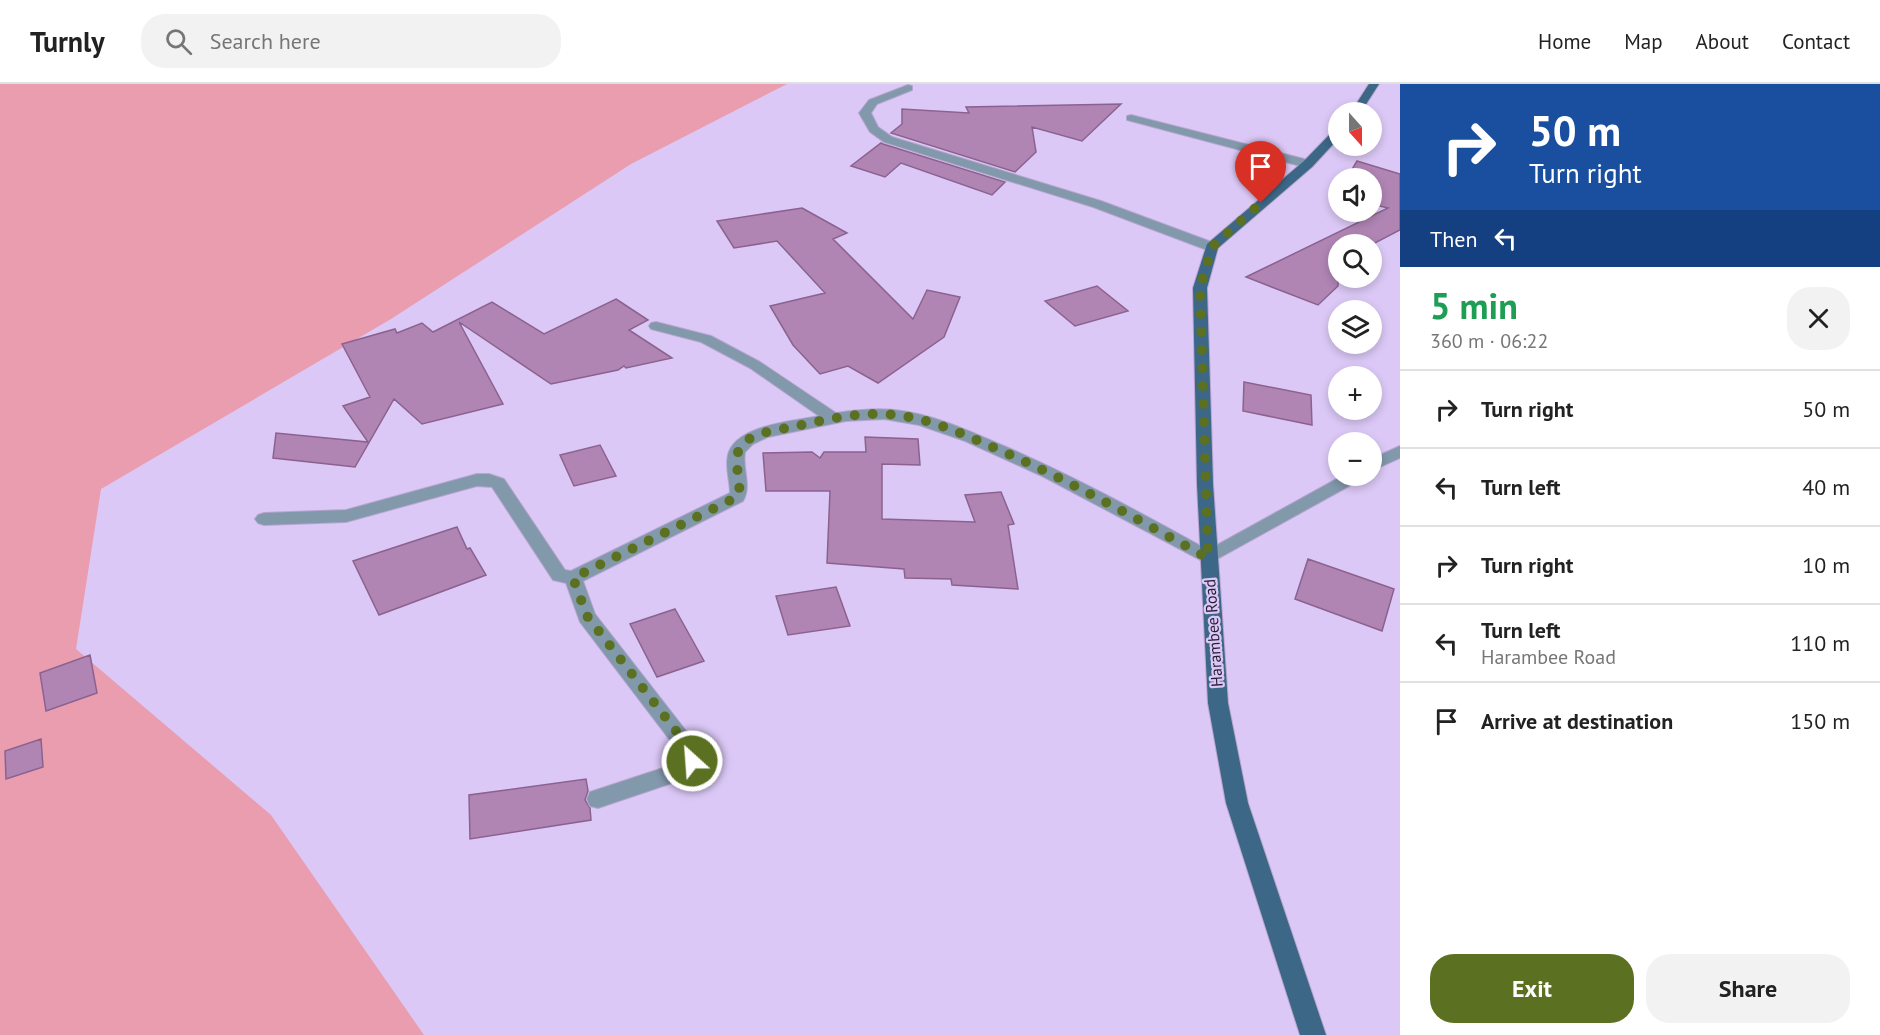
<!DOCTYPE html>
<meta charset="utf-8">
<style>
body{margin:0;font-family:"PT Sans",sans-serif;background:#f2f2f2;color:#222;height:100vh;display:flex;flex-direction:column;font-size:22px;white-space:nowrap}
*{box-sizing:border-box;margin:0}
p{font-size:20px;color:#767676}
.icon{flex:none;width:33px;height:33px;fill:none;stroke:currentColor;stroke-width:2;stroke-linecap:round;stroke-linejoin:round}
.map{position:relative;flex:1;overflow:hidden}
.sheet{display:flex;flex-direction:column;background:#fff;width:480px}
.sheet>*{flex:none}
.banner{background:#1a4fa0;color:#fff;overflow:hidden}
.needle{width:39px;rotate:159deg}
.fabs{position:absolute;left:1328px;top:18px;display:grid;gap:12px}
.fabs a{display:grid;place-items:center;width:54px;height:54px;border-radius:50%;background:#fff;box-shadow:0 3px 9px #0003;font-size:30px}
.pin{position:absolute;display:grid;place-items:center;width:51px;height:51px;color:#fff;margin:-62px -26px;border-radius:50% 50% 50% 0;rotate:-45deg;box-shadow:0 0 6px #0007}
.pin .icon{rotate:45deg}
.me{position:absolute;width:66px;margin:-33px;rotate:334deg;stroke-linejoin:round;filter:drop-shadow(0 0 4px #0008)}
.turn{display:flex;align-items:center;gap:21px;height:126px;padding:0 30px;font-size:27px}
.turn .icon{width:78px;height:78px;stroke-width:2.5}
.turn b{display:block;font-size:42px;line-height:51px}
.then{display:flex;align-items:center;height:57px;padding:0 30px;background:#0003;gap:12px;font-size:22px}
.round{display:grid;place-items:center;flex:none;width:63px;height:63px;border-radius:24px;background:#f2f2f2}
.summary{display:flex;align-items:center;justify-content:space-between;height:102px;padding:0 30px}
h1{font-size:36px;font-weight:700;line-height:45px;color:#1e9e55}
.action{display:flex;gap:12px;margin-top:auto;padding:12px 30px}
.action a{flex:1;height:69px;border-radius:24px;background:#5b7121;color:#fff;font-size:24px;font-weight:700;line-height:69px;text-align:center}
.action a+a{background:#f2f2f2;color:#222}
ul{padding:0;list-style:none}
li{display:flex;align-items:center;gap:18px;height:78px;padding:0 30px;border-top:2px solid #e0e0e0}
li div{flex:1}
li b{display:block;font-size:22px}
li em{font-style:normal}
header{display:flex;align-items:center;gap:36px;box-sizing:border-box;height:84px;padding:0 30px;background:#fff;border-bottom:2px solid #e0e0e0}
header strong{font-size:28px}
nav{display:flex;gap:33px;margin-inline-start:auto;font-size:21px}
.search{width:420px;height:54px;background:#f2f2f2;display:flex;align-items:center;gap:15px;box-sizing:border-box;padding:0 21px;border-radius:24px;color:#767676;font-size:22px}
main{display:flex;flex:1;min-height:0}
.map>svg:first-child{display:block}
.green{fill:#e99daf}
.building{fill:#b085b4;stroke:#8b628f;stroke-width:1.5}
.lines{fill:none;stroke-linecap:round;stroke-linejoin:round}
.minor-casing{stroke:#b7a6cf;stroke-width:2}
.major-casing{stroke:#b7a6cf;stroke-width:2}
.minor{fill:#8298ab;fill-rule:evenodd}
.major{fill:#3d6787;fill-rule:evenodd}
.route{stroke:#5b7121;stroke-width:10;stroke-dasharray:0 18}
.labels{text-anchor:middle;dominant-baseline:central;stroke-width:4.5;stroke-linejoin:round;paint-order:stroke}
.street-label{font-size:16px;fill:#281e34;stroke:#dbc8f6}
</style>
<header>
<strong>Turnly</strong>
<div class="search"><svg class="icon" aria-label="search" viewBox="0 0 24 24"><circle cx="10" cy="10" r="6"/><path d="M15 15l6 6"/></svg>Search here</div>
<nav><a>Home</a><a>Map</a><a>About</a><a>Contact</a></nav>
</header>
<main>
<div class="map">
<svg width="1400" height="951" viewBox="0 0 1400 951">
<rect width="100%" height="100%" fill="#dbc8f6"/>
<path class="green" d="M 0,0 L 787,0 L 631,80 L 391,235 L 101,405 L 76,565 L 271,731 L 424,951 L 0,951 Z"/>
<path class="building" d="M 1121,20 L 1082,57 L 1032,43 L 1036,68 L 1015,88 L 891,49 L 902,40 L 902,25 L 969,29 L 966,23 Z
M 881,59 L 883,60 L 1005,98 L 992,111 L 901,79 L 885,93 L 851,82 Z
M 1357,77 L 1400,90 L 1400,146 L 1371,161 L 1338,160 L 1338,202 L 1318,221 L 1246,193 L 1388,124 L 1371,120 L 1371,94 L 1347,94 Z
M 802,124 L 847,149 L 833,155 L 913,235 L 927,206 L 960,213 L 944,253 L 878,299 L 848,282 L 820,290 L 793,261 L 770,222 L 825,209 L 777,157 L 734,164 L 717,137 Z
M 1097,202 L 1128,227 L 1075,242 L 1045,217 Z
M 616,215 L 648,236 L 629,246 L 672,274 L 626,284 L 624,282 L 618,286 L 551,300 L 459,238 L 503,320 L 422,340 L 394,315 L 355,383 L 273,374 L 276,349 L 368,358 L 343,322 L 370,313 L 342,260 L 395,245 L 397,249 L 422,239 L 433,248 L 492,218 L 544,250 Z
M 1244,298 L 1311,311 L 1312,341 L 1243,327 Z
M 865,353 L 918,355 L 920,381 L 882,380 L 882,435 L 975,438 L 965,411 L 1001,408 L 1014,440 L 1008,441 L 1018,505 L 952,501 L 951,495 L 905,494 L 904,485 L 827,479 L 830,407 L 766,407 L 763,369 L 812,368 L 820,374 L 824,368 L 866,368 Z
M 600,361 L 616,392 L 574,402 L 560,371 Z
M 457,443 L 467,465 L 470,464 L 486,491 L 379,531 L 353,477 Z
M 1308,475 L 1394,505 L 1382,547 L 1295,515 Z
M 836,503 L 850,542 L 788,551 L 776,512 Z
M 675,525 L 704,577 L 657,593 L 630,540 Z
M 90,571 L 97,609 L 46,627 L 40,589 Z
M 41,655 L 43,683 L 6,695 L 5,667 Z
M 586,695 L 588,707 L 585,716 L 590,724 L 591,736 L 470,755 L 469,711 Z"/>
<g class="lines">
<defs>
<path id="minor" d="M 908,1 L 912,2 L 912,6 L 877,20 L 871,29 L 878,43 L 892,53 L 1101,117 L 1217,160 L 1219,163 L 1212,167 L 1207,166 L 1093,123 L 884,58 L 870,48 L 859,29 L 869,16 Z
M 1131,31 L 1312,77 L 1314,80 L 1308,84 L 1127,36 L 1127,32 Z
M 656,238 L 711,252 L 760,278 L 836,329 C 856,326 875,324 895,326 C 933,330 969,347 1004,362 C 1074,392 1141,429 1208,466 L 1342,392 L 1362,392 L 1360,396 L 1208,480 L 1044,393 L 965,357 L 919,341 L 884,335 L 846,337 L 768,353 L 753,360 L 745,368 C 742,385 752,402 743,417 L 583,497 L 595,530 L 704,670 L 696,688 L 690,693 L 598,724 L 590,722 L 587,715 L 590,708 L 675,680 L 680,677 L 682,672 L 580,538 L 566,499 L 553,496 L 492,403 L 477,402 L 346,438 L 264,441 L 258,439 L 255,435 L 258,431 L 264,429 L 346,426 L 477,390 L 489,390 L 504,395 L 565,486 L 571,487 L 730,409 C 730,397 725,384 728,371 C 735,341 794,337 819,332 L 750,284 L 701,258 L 651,245 L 649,242 L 651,239 Z
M 1400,362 L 1400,374 L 1371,387 L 1371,375 Z"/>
<path id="major" d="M 1369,0 L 1379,0 L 1361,28 L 1351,28 Z
M 1338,45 L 1338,55 L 1312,83 L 1218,164 L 1207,204 L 1213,400 L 1228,619 L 1248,719 L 1326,951 L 1300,951 L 1226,719 L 1208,619 L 1197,400 L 1193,204 L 1207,160 L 1304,77 L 1334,46 Z"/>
</defs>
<use href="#minor" class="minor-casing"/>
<use href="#major" class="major-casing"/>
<use href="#minor" class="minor"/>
<use href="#major" class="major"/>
</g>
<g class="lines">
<path class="route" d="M 692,677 L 693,670 L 680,652 L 587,532 L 573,494 L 737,413 C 745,397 729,377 742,361 C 754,347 781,346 797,342 C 828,335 864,327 896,331 C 931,335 963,350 995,364 C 1069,396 1138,436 1208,474 L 1200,204 L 1212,163 L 1261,119"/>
</g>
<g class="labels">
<g class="street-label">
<text transform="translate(1213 549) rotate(-94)">Harambee Road</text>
</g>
</g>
</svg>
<div class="fabs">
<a><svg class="needle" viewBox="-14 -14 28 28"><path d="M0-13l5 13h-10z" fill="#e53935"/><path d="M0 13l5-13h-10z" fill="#767676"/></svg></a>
<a><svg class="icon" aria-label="sound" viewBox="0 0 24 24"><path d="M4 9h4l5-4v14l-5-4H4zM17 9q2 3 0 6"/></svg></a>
<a><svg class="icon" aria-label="search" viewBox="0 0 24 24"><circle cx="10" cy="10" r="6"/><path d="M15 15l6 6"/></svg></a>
<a><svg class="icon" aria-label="layers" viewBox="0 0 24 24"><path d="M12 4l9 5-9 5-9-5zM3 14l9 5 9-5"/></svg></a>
<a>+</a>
<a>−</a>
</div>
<div class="pin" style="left:1261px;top:119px;background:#d93025"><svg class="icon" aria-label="arrive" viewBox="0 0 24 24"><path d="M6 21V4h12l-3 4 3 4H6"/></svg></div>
<svg class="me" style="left:692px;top:677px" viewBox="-20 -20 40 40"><circle r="17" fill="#5b7121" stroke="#fff" stroke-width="3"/><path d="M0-11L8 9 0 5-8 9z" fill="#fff"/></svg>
</div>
<section class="sheet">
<div class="banner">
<div class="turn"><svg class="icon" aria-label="right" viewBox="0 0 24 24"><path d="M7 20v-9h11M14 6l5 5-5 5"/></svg><div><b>50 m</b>Turn right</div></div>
<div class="then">Then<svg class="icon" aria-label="left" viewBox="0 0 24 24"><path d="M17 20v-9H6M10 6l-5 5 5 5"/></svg></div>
</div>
<div class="summary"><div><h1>5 min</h1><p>360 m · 06:22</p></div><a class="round"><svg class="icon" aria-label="close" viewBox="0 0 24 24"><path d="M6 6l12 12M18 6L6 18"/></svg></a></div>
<ul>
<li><svg class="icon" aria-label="right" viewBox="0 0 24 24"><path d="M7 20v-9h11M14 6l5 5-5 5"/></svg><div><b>Turn right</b></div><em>50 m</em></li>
<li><svg class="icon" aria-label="left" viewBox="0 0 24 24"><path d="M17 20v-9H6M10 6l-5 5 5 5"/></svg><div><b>Turn left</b></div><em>40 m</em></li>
<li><svg class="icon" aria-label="right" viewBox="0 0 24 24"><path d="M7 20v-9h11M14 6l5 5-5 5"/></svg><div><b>Turn right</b></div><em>10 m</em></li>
<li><svg class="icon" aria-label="left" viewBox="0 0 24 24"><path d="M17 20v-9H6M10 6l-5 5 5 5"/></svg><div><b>Turn left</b><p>Harambee Road</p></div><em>110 m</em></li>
<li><svg class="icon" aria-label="arrive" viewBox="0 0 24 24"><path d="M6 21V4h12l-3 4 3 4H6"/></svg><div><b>Arrive at destination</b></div><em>150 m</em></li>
</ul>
<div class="action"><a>Exit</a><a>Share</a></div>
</section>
</main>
